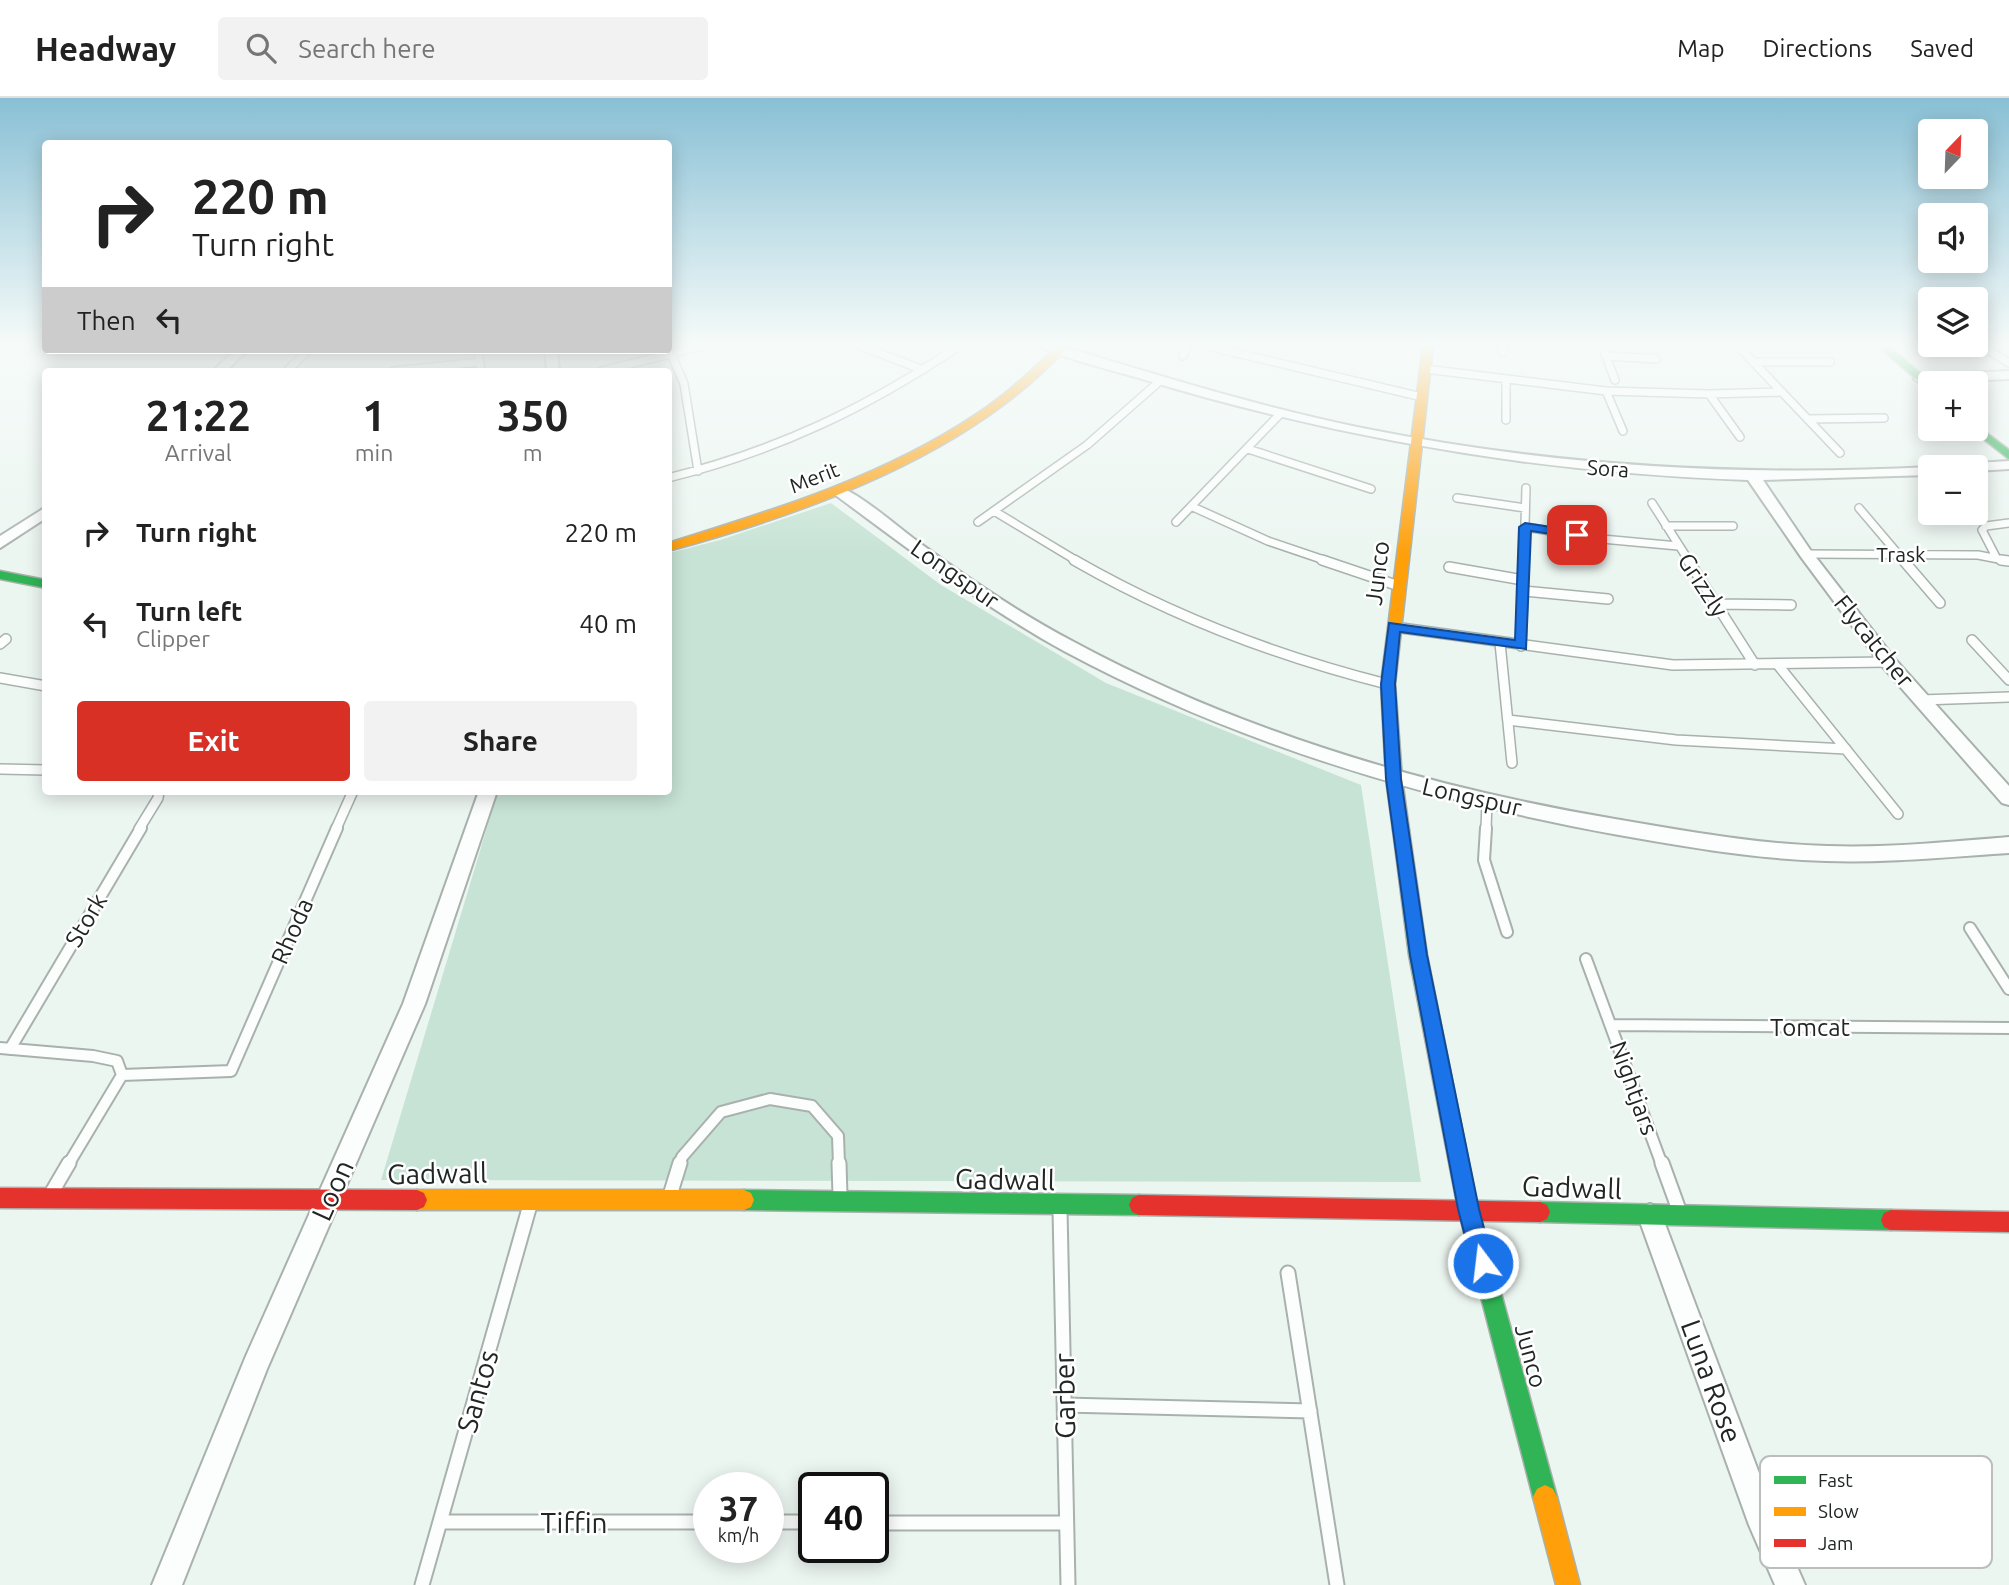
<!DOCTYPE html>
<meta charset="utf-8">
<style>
body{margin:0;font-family:Ubuntu,sans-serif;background:#f2f2f2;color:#222;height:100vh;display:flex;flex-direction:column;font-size:26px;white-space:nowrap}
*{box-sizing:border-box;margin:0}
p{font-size:23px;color:#767676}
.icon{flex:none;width:38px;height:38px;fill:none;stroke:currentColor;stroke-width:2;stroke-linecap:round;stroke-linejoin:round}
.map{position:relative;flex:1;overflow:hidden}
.drawer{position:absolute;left:42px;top:270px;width:630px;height:427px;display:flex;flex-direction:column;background:#fff;border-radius:7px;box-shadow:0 4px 18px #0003}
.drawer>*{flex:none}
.hud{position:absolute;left:42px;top:42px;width:630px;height:214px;border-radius:7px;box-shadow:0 4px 18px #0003;background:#fff;color:#222;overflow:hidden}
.needle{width:46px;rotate:23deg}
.controls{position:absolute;left:1918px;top:21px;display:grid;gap:14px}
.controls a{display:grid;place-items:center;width:70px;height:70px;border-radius:7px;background:#fff;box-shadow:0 4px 18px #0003;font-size:35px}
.speed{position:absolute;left:693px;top:1374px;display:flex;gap:14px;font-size:35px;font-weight:700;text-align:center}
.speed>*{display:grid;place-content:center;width:91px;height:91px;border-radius:50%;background:#fff;box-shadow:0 4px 18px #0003;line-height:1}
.speed small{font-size:18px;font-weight:400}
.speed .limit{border:4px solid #111;border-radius:10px;background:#fff;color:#111}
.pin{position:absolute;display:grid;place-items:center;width:60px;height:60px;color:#fff;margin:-30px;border-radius:14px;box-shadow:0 4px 10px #0006}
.me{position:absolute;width:77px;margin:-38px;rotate:345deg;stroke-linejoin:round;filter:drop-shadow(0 0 5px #0008)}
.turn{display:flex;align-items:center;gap:24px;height:147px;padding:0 35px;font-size:32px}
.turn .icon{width:91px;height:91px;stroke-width:2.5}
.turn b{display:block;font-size:49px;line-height:60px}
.then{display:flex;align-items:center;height:66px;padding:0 35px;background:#0003;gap:14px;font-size:26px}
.eta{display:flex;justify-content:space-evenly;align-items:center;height:119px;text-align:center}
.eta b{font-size:42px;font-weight:700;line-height:49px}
.primary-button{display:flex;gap:14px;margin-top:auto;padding:14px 35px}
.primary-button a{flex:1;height:80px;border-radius:7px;background:#d93025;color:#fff;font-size:28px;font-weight:700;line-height:80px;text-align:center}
.primary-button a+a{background:#f2f2f2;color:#222}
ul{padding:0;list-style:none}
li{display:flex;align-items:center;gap:21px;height:91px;padding:0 35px}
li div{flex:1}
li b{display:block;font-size:26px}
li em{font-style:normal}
header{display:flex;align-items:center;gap:42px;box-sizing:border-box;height:98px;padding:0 35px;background:#fff;border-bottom:2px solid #e0e0e0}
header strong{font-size:33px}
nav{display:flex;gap:38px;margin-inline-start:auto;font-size:24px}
.search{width:490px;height:63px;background:#f2f2f2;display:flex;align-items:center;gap:18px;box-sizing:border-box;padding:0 24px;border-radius:7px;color:#767676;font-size:26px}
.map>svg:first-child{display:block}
.green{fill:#c7e3d5}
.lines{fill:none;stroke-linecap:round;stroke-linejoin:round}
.lane-far3-casing{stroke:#a9b1ad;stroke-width:10}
.lane-far2-casing{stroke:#a9b1ad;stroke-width:12}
.lane-far1-casing{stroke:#a9b1ad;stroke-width:14}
.lane-casing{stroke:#a9b1ad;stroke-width:17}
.street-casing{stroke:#a9b1ad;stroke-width:4}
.fast-casing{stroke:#a9b1ad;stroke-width:3}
.slow-casing{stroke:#a9b1ad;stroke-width:3}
.jam-casing{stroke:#a9b1ad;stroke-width:3}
.lane-far3{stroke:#fcfefd;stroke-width:7}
.lane-far2{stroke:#fcfefd;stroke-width:9}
.lane-far1{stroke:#fcfefd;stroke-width:10}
.lane{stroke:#fcfefd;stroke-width:13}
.street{fill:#fcfefd;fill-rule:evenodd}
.fast{fill:#30b455;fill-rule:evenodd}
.slow{fill:#ff9f0a;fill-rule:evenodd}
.jam{fill:#e5322d;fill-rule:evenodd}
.route{fill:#1a73e8;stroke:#114b97;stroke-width:2}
.labels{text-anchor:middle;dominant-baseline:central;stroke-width:5;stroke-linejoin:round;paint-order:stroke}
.far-street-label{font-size:21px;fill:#202623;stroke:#fff}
.street-label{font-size:24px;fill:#202623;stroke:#fff}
.near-street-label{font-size:28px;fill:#202623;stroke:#fff}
.key{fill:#fff;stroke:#bcbebd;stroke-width:2}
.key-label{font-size:19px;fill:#202623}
</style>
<header>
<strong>Headway</strong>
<div class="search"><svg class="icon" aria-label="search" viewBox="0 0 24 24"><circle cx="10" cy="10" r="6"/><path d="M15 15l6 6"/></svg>Search here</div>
<nav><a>Map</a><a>Directions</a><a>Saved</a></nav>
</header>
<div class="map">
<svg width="2009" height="1487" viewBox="0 0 2009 1487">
<rect width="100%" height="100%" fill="#ecf6f1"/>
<path class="green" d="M 831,405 L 941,487 L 1106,585 L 1361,687 L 1421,1084 L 381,1082 L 498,693 L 668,693 L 669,455 L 720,442 Z"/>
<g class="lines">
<defs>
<path id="lane-far3" d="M 861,248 L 923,272
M 1207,248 L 1422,299
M 1503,248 L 1503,254
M 1602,248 L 1615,282
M 1738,248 L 1840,355
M 1982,248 L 2009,265
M 478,252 L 481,273
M 672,258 L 684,286 L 698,373
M 1183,258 L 1187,248
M 1606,258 L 1656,261
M 1753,264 L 1830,264
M 1425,271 L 1606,293 L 1709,296 L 1782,294
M 287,273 L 308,252
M 394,273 L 480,264
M 602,273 L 702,248
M 1506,282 L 1506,322
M 1606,293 L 1623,333
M 1709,296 L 1740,339
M 1808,321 L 1884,320
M 1248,351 L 1371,391
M 668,380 C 776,353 867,310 959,248
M 1457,400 L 1525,410
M 1652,405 L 1689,463
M 1193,409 L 1268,443 L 1327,463
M 1859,410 L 1904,463
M 994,413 L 1077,463
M 978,424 L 1087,347 L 1161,282
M 1176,424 L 1280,316
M 1666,428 L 1733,428
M 1525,429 L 1602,441 L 1678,448
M 1806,456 L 1978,457 L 2009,463
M 1996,459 L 1982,432 L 1986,428 L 2009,425
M 1524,463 L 1526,390"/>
<path id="lane-far2" d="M 1074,462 C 1173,519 1276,558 1387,586
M 1322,462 L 1399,488
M 1688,462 L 1755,567
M 1903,462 L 1940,505
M 2001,462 L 2009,463
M 1449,469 L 1523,482
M 1523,493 L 1608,501
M 1715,506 L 1791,507
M 1394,529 L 1673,567 L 1888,564
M 1972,542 L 2009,582
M 1500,545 L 1512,665
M 0,546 L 6,541
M 1521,548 L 1524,462
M 1778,567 L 1898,716
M 0,580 L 46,588
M 1921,602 L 2009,599
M 1508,622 L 1676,642 L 1846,651
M 0,671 L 46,672
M 139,731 L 158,700 L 159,693
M 336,731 L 353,693
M 1486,731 L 1487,703"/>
<path id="lane-far1" d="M 1486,730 L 1484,762 L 1507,834
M 1970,830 L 2009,891
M 1586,861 L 1662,1067
M 1611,927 L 2009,930
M 0,950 L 93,958 L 117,963 L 122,977 L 231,973 L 337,730
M 10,951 L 141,730
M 68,1067 L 122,977
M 679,1067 L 682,1059 L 721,1014 L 770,1001 L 812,1008 L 838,1038 L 839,1067"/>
<path id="lane" d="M 839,1065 L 840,1097
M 1662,1065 L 1679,1112
M 52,1094 L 69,1065
M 671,1094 L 680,1065
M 1060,1112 L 1068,1487
M 1288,1175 L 1337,1487
M 1064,1307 L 1310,1313
M 440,1424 L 709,1424
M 768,1424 L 814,1424
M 873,1425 L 1066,1425
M 422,1487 L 530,1107"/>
<path id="street" d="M 1041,248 L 1061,248 C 1161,278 1260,309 1362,330 C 1550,368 1739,379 1930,369 L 1932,369 L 1930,377 L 1763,382 L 1811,453 L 1894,560 L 2009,688 L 2009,707 L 2002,705 L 1882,568 L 1801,459 L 1748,382 C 1541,375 1340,341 1142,281 C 1120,274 1056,259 1041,248 Z
M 235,252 L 248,252 L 226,273 L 213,273 Z
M 545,252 L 557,252 L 559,273 L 547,273 Z
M 2009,273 L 2009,281 L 1920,285 L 1914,281 L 1920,277 Z
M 2009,363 L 2009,371 L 1976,373 L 1976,369 L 1969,369 L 1976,365 Z
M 839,389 C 861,396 900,431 921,446 C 970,482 1021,516 1074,544 C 1243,635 1427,689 1615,721 C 1685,733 1756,746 1827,748 C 1888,750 1949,744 2009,739 L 2009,755 C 1948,759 1887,765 1826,763 C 1756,761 1687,749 1619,737 C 1426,702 1237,646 1064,553 C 982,508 909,451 834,396 L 834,390 Z
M 46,409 L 46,420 L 0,450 L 0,438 Z
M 479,693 L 497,693 L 425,906 L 267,1271 L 182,1487 L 152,1487 L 246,1258 L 403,906 Z
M 1650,1106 L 1659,1109 L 1662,1118 L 1777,1423 L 1805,1487 L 1775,1487 L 1749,1427 L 1638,1118 L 1641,1109 Z"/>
<path id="fast" d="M 1878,248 L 1889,248 L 1931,285 L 1930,293 Z
M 1976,327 L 2009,352 L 2009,361 L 1972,332 L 1976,331 Z
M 0,473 L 46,482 L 46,490 L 0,481 Z
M 1401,726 L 1407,728 L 1409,732 L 1427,857 L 1478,1111 L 1557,1399 L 1553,1407 L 1545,1411 L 1537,1407 L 1533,1399 L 1458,1111 L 1409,857 L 1393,732 L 1395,728 Z
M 744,1092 L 1139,1097 L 1146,1100 L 1149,1107 L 1146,1114 L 1139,1117 L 744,1112 L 737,1109 L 734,1102 L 737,1095 Z
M 1540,1104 L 1891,1112 L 1898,1115 L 1901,1122 L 1898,1129 L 1891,1132 L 1540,1124 L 1533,1121 L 1530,1114 L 1533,1107 Z"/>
<path id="slow" d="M 1057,248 L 1068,248 C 973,356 804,416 668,453 L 668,445 C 774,412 882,379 975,317 C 1005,298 1031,273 1057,248 Z
M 1423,248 L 1433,248 L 1395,586 L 1402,681 L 1409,732 L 1407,736 L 1395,736 L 1393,732 L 1386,681 L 1381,586 Z
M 417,1092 L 744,1092 L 751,1095 L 754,1102 L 751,1109 L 744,1112 L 417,1112 L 410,1109 L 407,1102 L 410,1095 Z
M 1545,1387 L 1553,1391 L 1557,1399 L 1580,1487 L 1556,1487 L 1533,1399 L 1537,1391 Z"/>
<path id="jam" d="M 0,1090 L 417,1092 L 424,1095 L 427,1102 L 424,1109 L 417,1112 L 0,1110 Z
M 1139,1097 L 1540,1104 L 1547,1107 L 1550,1114 L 1547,1121 L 1540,1124 L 1139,1117 L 1132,1114 L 1129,1107 L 1132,1100 Z
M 1891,1112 L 2009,1114 L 2009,1134 L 1891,1132 L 1884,1129 L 1881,1122 L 1884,1115 Z"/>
</defs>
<use href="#lane-far3" class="lane-far3-casing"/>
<use href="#lane-far2" class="lane-far2-casing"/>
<use href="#lane-far1" class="lane-far1-casing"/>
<use href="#lane" class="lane-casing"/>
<use href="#street" class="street-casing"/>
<use href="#fast" class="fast-casing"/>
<use href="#slow" class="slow-casing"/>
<use href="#jam" class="jam-casing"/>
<use href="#lane-far3" class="lane-far3"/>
<use href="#lane-far2" class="lane-far2"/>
<use href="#lane-far1" class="lane-far1"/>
<use href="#lane" class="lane"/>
<use href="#street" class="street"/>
<use href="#fast" class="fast"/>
<use href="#slow" class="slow"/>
<use href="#jam" class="jam"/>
</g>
<linearGradient id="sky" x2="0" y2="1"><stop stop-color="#89c0d5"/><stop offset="0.54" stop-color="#f6fbf9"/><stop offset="1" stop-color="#f6fbf9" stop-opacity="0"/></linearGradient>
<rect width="2009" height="457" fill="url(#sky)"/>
<path class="route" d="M 1525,425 L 1577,433 L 1583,437 L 1577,440 L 1531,433 L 1526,551 L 1400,534 L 1395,586 L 1401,681 L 1427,857 L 1479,1111 L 1493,1165 L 1490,1172 L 1483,1175 L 1475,1172 L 1472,1165 L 1458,1111 L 1410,857 L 1386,681 L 1381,586 L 1389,525 L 1515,542 L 1519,429 Z"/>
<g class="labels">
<g class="far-street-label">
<text transform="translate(1608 370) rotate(4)">Sora</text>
<text transform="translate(814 379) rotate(-21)">Merit</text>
<text x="1901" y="456">Trask</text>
</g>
<g class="street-label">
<text transform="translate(1377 475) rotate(-83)">Junco</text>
<text transform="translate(955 476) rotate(35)">Longspur</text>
<text transform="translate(1703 487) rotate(57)">Grizzly</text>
<text transform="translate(1874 543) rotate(51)">Flycatcher</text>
<text transform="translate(1472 699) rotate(13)">Longspur</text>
<text transform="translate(86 822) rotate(-59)">Stork</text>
<text transform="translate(292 833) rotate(-66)">Rhoda</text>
<text x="1810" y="929">Tomcat</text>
<text transform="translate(1634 990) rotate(70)">Nightjars</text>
<text transform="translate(1531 1258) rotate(75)">Junco</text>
</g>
<g class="near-street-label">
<text transform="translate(437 1075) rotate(-1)">Gadwall</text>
<text transform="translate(1005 1081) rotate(1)">Gadwall</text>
<text transform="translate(1572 1089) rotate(2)">Gadwall</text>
<text transform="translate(332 1092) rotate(-66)">Loon</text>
<text transform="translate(1712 1283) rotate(70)">Luna Rose</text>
<text transform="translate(477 1293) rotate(-74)">Santos</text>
<text transform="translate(1064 1298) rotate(-91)">Garber</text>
<text x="574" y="1424">Tiffin</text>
</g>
</g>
<rect x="1760" y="1358" width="232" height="112" rx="10" class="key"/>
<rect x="1774" y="1378" width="32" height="8" fill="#30b455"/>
<rect x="1774" y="1409" width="32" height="9" fill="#ff9f0a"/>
<rect x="1774" y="1441" width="32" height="8" fill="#e5322d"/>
<g class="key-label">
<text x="1818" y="1389">Fast</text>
<text x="1818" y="1420">Slow</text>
<text x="1818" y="1452">Jam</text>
</g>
</svg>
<div class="controls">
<a><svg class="needle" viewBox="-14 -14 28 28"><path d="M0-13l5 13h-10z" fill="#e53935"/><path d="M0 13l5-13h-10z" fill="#767676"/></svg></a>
<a><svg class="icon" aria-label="sound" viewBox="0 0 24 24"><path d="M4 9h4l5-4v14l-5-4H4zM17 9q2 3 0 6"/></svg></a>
<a><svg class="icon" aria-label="layers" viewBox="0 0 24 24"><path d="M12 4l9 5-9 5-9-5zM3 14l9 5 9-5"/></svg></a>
<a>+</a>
<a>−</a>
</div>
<div class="speed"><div>37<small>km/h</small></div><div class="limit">40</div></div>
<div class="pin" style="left:1577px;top:437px;background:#d93025"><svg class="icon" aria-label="arrive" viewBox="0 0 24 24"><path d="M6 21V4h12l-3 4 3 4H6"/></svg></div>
<svg class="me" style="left:1483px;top:1165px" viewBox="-20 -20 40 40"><circle r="17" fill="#1a73e8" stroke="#fff" stroke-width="3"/><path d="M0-11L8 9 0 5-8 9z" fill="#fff"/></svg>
<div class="hud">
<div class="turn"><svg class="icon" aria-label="right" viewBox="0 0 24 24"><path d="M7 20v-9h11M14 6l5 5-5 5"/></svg><div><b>220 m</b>Turn right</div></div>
<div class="then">Then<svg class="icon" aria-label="left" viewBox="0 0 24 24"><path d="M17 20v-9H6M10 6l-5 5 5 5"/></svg></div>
</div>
<section class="drawer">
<div class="eta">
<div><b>21:22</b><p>Arrival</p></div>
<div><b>1</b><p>min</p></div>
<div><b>350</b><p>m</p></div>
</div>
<ul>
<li><svg class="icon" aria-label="right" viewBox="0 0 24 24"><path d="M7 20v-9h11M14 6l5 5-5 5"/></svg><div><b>Turn right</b></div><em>220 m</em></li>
<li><svg class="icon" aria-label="left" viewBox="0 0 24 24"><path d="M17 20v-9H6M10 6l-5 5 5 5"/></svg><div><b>Turn left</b><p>Clipper</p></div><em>40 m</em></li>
</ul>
<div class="primary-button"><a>Exit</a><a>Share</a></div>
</section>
</div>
